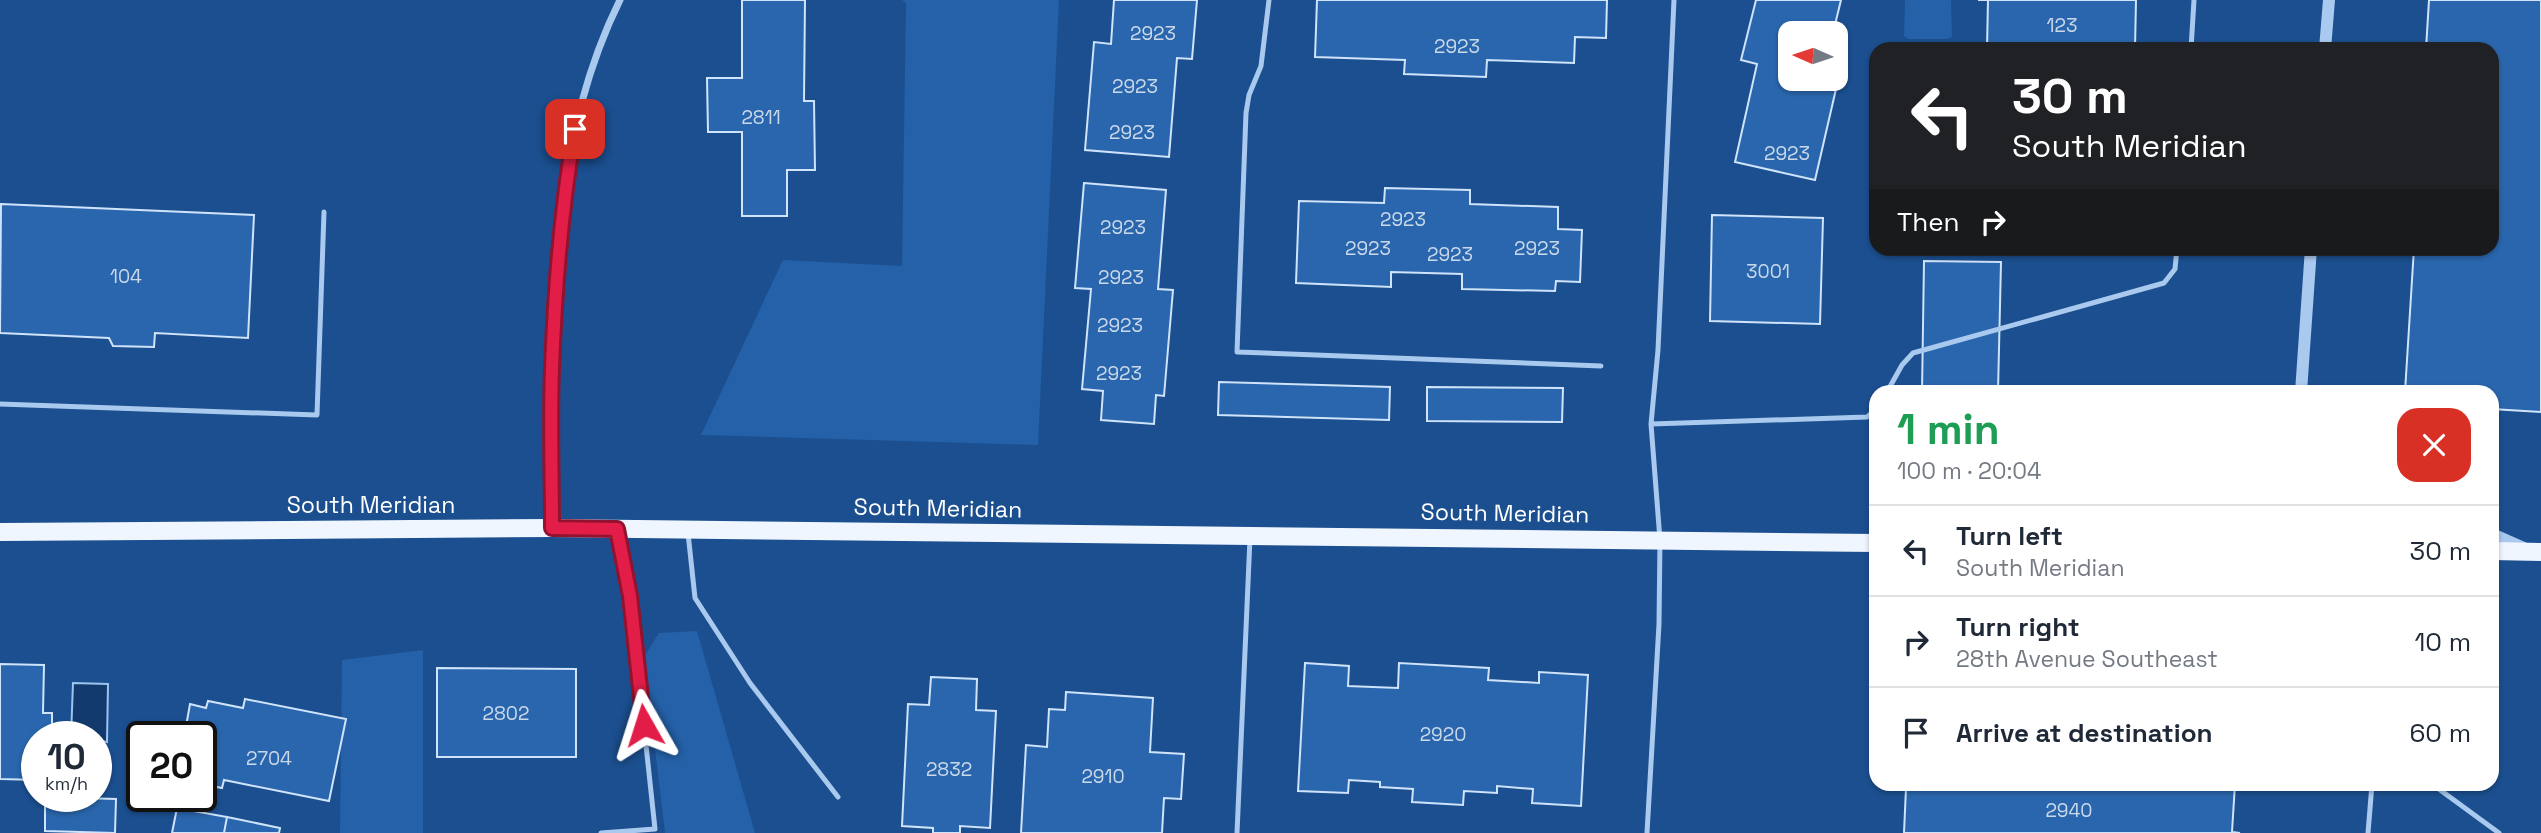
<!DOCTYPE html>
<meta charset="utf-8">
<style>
body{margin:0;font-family:"Space Grotesk",sans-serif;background:#f6f6f7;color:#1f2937;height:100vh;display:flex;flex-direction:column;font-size:26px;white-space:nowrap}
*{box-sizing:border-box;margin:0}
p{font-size:23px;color:#747a83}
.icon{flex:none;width:38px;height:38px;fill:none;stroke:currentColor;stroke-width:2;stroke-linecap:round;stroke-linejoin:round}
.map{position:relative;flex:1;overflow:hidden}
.details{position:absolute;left:1869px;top:385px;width:630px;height:406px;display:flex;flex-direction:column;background:#fff;border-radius:21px;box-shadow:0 2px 5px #0004}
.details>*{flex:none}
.banner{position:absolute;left:1869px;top:42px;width:630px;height:214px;border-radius:21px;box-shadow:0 2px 5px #0004;background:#202124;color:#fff;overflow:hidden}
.needle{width:46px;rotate:273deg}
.buttons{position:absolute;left:1778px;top:21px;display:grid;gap:14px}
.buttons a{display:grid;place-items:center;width:70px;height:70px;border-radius:14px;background:#fff;box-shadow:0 2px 5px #0004;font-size:35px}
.speed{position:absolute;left:21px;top:721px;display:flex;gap:14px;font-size:35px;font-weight:700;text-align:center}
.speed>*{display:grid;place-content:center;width:91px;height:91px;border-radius:50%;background:#fff;box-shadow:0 2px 5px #0004;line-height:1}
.speed small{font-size:18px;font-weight:400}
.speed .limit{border:4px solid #111;border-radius:10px;background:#fff;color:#111}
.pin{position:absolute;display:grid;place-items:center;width:60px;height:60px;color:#fff;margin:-30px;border-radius:14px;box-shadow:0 4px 10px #0006}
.me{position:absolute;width:77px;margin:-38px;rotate:354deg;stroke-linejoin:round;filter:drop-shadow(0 0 5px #0008)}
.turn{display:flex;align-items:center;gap:24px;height:147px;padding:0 28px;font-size:32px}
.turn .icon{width:91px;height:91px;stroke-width:2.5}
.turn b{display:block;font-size:49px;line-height:60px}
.then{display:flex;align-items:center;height:66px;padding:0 28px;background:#0003;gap:14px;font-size:26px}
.round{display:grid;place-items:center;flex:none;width:74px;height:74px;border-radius:21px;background:#f6f6f7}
.headline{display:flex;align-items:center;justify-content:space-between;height:119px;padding:0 28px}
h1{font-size:42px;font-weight:600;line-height:52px;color:#1e9e55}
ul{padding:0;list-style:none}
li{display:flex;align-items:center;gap:21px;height:91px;padding:0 28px;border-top:2px solid #e0e1e3}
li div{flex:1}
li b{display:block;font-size:26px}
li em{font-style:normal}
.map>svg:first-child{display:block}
.green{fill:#2461a8}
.water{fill:#123a6d;stroke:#9cc4f0;stroke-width:2}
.building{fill:#2a66ad;stroke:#cfe3fa;stroke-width:2}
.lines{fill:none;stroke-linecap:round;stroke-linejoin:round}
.service{stroke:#a9c9ee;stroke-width:5}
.minor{stroke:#a9c9ee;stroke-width:7}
.tertiary{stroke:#a9c9ee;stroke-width:12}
.primary{stroke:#f0f6ff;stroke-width:18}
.route-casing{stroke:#92132f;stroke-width:18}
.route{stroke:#e11d48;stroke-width:12}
.labels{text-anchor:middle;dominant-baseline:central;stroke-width:7;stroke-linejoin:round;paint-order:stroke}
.number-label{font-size:19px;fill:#cad9ea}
.street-label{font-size:23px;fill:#fff;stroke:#1b4f8f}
</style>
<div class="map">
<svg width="2541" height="833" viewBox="0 0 2541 833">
<rect width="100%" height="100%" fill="#1b4f8f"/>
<path class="green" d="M 902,0 L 1059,0 L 1038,445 L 701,435 L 783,260 L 902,266 L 906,3 Z
M 1905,0 L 1951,0 L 1952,37 L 1947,39 L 1908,39 L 1904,36 Z
M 697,631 L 755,833 L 665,833 L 644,657 L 659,633 Z
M 423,650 L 423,833 L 340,833 L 342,660 Z"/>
<path class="water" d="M 73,683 L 108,684 L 107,742 L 102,741 L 96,751 L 96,737 L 71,737 Z"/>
<path class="building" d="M 742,0 L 805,0 L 804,101 L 814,101 L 815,170 L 787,170 L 787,216 L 742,216 L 742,132 L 708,132 L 707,78 L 742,78 Z
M 1114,0 L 1197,0 L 1192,59 L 1177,58 L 1169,157 L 1085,150 L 1094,42 L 1111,44 Z
M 1317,0 L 1607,0 L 1606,38 L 1575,37 L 1574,63 L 1487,60 L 1486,77 L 1404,74 L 1405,60 L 1315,57 Z
M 1756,0 L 1841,0 L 1833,33 L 1790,33 L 1790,79 L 1836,79 L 1836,76 L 1839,76 L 1815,180 L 1735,162 L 1757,64 L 1741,60 Z
M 1978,0 L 2136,0 L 2135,49 L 1987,49 L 1988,0 Z
M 2429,0 L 2541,0 L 2541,412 L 2492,409 L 2492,392 L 2405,392 L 2414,248 L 2492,248 L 2492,49 L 2426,49 Z
M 1084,183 L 1166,190 L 1158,289 L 1173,290 L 1164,396 L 1156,395 L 1154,424 L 1101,420 L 1103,391 L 1082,389 L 1091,289 L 1075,288 Z
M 1385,188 L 1470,190 L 1470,204 L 1558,207 L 1558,229 L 1582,230 L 1580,282 L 1556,281 L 1555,291 L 1462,289 L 1462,274 L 1391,272 L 1391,287 L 1296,283 L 1299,201 L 1384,203 Z
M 1,204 L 254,215 L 248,338 L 155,333 L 154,347 L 113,346 L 109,338 L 0,333 Z
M 1712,215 L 1823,218 L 1820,324 L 1710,321 Z
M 1924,261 L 2001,262 L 1998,392 L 1922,392 Z
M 1219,382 L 1390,387 L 1389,420 L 1218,415 Z
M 1427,387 L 1563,388 L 1562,422 L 1427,421 Z
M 1305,663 L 1349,666 L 1348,686 L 1398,688 L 1399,663 L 1489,668 L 1488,680 L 1539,683 L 1539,672 L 1588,675 L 1581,806 L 1532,803 L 1533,789 L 1497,786 L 1497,793 L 1464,791 L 1463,805 L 1412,802 L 1413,789 L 1380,787 L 1380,782 L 1349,780 L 1348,793 L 1298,791 Z
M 0,664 L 44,665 L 43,713 L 52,713 L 52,737 L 37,737 L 37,780 L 0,779 Z
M 437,668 L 576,669 L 576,757 L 437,757 Z
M 931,677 L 977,679 L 976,710 L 996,711 L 990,828 L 960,826 L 960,833 L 933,833 L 933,828 L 902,826 L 908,704 L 929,705 Z
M 1066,692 L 1153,698 L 1150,752 L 1184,754 L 1181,799 L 1164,798 L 1162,833 L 1021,833 L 1026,745 L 1047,747 L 1049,709 L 1065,710 Z
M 245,699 L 346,719 L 329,801 L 224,780 L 222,788 L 201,784 L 201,737 L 174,737 L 176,730 L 185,732 L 190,704 L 206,708 L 208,701 L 243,708 Z
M 1913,784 L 2235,784 L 2232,832 L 2240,833 L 1904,833 L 1906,788 L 1913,789 Z
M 45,797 L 116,799 L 115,833 L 45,831 Z
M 177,808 L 227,817 L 224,833 L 172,833 Z
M 227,817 L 280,828 L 279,833 L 224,833 Z"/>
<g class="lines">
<path class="service" d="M 1269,0 L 1261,66 L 1249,95 L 1246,113 L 1237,352 L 1601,366
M 2191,49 L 2194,0
M 1887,392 L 1902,365 L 1913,353 L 2164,283 L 2175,269 L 2177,248
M 0,404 L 317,415 L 324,212
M 1651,424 L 1867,417 L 1876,409
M 688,533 L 695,598 L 750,683 L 838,797
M 2432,784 L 2499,833
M 601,833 L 655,829 L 630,596 L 617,531
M 1237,833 L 1250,538
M 1647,833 L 1659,624 L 1660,540 L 1651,424 L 1658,350 L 1674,0
M 2368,833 L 2372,784"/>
<path class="minor" d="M 552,527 C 553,352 540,161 620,0"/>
<path class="tertiary" d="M 2325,49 L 2329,0
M 2301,392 L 2311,248
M 2492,534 L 2526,549"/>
<path class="primary" d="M 0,532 L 552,528 L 1876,543
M 2492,551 L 2541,552"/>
</g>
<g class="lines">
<defs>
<path id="route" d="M 575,129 C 561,208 555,288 552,368 C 550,421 552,475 552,528 L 617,529 L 630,596 L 644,725"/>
</defs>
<use href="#route" class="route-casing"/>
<use href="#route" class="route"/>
</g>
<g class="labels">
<g class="number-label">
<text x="2062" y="25">123</text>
<text x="1153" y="33">2923</text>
<text x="1457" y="46">2923</text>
<text x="1135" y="86">2923</text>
<text x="761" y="117">2811</text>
<text x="1132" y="132">2923</text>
<text x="1787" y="153">2923</text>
<text x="1403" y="219">2923</text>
<text x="1123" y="227">2923</text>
<text x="1368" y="248">2923</text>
<text x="1537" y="248">2923</text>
<text x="1450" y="254">2923</text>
<text x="1768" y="271">3001</text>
<text x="126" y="276">104</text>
<text x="1121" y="277">2923</text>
<text x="1120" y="325">2923</text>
<text x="1119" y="373">2923</text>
<text x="506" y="713">2802</text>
<text x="1443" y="734">2920</text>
<text x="269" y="758">2704</text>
<text x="949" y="769">2832</text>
<text x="1103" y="776">2910</text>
<text x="2069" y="810">2940</text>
</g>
<g class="street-label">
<text x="371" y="505">South Meridian</text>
<text transform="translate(938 508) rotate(1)">South Meridian</text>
<text transform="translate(1505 513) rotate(1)">South Meridian</text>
</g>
</g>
</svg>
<div class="buttons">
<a><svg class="needle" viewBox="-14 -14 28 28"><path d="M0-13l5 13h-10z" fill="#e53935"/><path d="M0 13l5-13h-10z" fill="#747a83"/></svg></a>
</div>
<div class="speed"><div>10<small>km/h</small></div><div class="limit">20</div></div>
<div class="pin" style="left:575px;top:129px;background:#d93025"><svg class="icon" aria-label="arrive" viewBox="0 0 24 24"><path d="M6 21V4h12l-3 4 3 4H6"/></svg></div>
<svg class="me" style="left:644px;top:725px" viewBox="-20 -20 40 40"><path d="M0-17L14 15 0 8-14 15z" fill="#e11d48" stroke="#fff" stroke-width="4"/></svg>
<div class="banner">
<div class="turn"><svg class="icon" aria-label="left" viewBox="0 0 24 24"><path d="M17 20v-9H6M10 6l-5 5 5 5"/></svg><div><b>30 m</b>South Meridian</div></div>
<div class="then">Then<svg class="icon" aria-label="right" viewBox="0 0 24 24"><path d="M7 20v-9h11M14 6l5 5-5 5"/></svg></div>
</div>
<section class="details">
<div class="headline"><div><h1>1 min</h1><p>100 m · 20:04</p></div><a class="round" style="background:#d93025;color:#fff"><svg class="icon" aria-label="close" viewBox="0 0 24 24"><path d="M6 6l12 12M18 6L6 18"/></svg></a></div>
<ul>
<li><svg class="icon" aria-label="left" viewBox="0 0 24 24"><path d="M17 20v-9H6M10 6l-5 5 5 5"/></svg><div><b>Turn left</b><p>South Meridian</p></div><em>30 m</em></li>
<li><svg class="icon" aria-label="right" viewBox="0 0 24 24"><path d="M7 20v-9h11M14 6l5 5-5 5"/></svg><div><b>Turn right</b><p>28th Avenue Southeast</p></div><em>10 m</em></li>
<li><svg class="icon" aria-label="arrive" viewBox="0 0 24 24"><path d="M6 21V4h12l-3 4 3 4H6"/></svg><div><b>Arrive at destination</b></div><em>60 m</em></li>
</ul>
</section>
</div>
